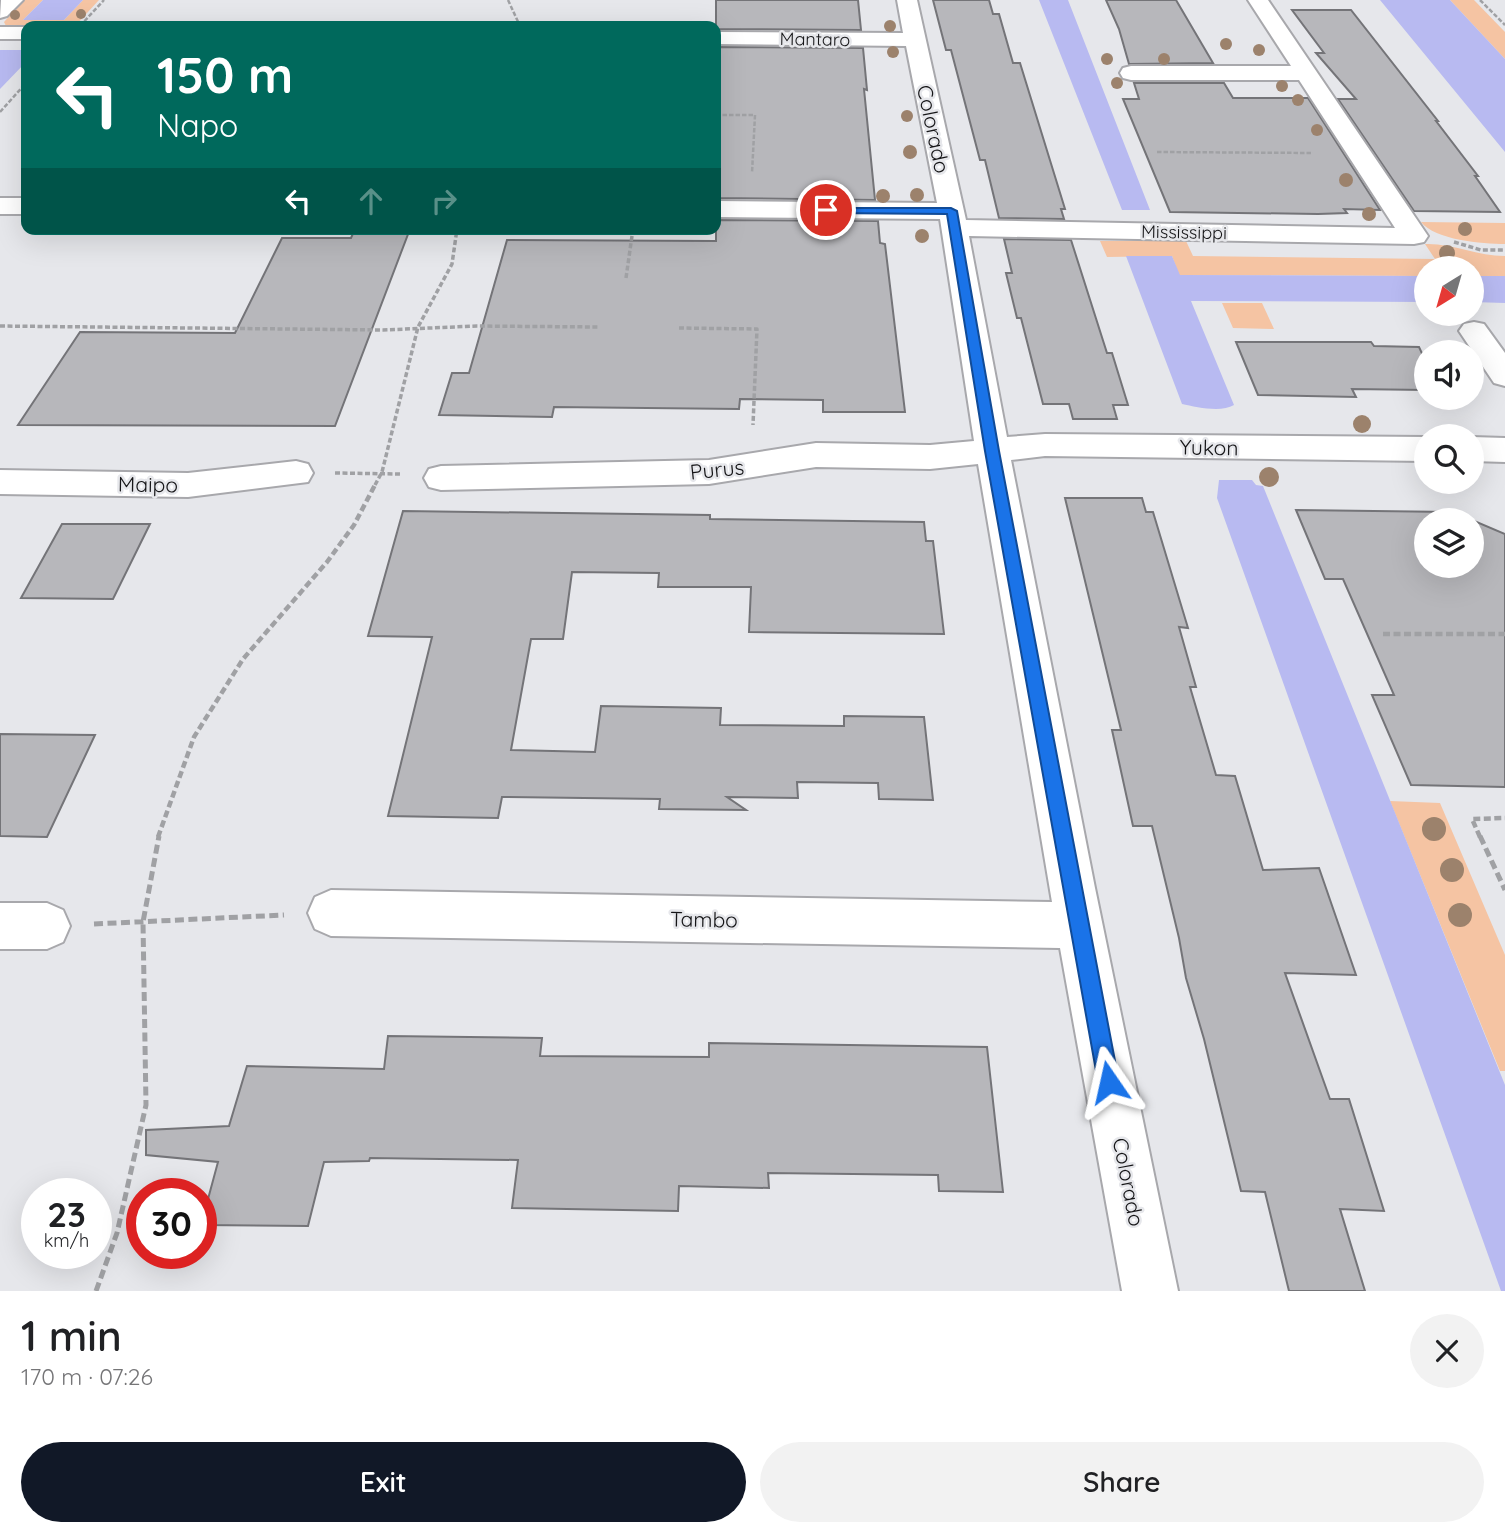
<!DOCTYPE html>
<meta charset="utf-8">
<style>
body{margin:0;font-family:Quicksand,sans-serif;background:#f2f2f2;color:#202124;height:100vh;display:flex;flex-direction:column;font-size:26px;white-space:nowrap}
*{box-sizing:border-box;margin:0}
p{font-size:23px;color:#757577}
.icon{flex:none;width:38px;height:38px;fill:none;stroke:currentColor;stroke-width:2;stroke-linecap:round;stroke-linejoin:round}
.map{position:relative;height:1291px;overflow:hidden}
.sheet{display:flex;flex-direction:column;background:#fff;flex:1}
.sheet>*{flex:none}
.guide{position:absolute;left:21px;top:21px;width:700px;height:214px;border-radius:14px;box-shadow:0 7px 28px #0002;background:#00695c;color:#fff;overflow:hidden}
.needle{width:46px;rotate:217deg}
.buttons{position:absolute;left:1414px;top:256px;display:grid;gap:14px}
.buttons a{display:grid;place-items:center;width:70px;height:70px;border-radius:50%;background:#fff;box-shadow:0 7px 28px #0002;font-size:35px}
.speed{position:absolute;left:21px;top:1178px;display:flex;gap:14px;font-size:35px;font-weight:700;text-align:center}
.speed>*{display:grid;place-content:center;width:91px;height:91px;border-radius:50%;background:#fff;box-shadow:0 7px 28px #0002;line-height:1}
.speed small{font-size:18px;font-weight:400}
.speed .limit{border:10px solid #d22;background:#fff;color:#111}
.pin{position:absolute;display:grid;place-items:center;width:60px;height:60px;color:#fff;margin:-30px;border:4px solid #fff;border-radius:50%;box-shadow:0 2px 7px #0007}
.me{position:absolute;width:77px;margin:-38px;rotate:349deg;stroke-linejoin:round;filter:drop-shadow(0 0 5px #0008)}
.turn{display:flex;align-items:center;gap:24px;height:147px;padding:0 21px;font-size:32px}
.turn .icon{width:91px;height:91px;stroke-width:2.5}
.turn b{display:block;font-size:49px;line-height:60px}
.lanes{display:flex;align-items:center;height:66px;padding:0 21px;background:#0003;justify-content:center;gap:35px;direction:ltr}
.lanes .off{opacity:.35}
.round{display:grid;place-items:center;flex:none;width:74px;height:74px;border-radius:37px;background:#f2f2f2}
.summary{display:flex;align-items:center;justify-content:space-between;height:119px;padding:0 21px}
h1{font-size:42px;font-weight:600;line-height:52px}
.button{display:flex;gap:14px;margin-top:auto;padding:14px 21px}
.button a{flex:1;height:80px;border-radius:42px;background:#111827;color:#fff;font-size:28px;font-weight:600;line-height:80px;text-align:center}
.button a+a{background:#f2f2f2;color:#202124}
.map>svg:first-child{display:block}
.green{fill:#f5c4a3}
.water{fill:#b8baf1}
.building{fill:#b7b7bb;stroke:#747478;stroke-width:2}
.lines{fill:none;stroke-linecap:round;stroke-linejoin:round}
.minor-casing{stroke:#a8a8ac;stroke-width:4}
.path-far3{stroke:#a0a1a4;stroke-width:2.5;stroke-dasharray:4.5 2;stroke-linecap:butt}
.path-far2{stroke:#a0a1a4;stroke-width:3.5;stroke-dasharray:5 2.5;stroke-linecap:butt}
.path-far1{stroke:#a0a1a4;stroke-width:4.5;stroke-dasharray:7 3.5;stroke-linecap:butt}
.path{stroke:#a0a1a4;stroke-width:5;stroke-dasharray:9 4.5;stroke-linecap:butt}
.minor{fill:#fff;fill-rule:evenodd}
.tree{fill:#9c826c}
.route{fill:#1a73e8;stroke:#114b97;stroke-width:2}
.labels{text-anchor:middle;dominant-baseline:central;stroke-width:5;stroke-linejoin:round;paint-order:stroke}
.far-street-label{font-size:18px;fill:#151517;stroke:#e6e7eb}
.street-label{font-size:21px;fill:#151517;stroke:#e6e7eb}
</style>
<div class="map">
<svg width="1505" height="1291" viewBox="0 0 1505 1291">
<rect width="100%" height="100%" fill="#e6e7eb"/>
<path class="green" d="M 24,0 L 43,0 L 23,20 L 64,20 L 83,0 L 99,0 L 75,26 L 26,26 L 26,29 L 6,26 L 4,22 Z
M 1450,0 L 1474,0 L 1505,32 L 1505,59 Z
M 1421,222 L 1505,223 L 1505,244 C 1482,244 1435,240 1421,222 Z
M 1100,241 L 1186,241 L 1193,256 L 1435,259 L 1425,244 C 1452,243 1477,256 1505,256 L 1505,276 L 1472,276 L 1472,268 L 1426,268 L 1426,276 L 1179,275 L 1172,256 L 1107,257 Z
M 1222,303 L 1262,303 L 1274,329 L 1233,328 Z
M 1390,801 L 1440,803 L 1505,955 L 1505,1071 L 1500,1071 Z"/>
<path class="water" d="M 43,0 L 83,0 L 64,20 L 23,20 Z
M 1039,0 L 1068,0 L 1150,210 L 1122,210 Z
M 1380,0 L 1450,0 L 1505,59 L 1505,152 Z
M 0,50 L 26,50 L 26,62 L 0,89 Z
M 1126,256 L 1172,256 L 1180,275 L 1426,276 L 1426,302 L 1191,301 L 1234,405 C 1221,413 1196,407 1182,404 Z
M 1472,276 L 1505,276 L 1505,303 L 1472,302 Z
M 1219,480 L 1252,480 L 1256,485 L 1263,486 L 1505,1085 L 1505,1291 L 1501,1291 L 1217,498 Z"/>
<path class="building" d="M 716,0 L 858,0 L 861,30 L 716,29 Z
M 933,0 L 989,0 L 993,14 L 999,14 L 1013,63 L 1020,63 L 1065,209 L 1061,209 L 1064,219 L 999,218 L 985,160 L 980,160 L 951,50 L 946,50 Z
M 1106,0 L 1176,0 L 1213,63 L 1129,64 L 1119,29 Z
M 1292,10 L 1351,10 L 1438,121 L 1436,121 L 1478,176 L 1475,176 L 1500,212 L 1414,211 L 1338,99 L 1356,99 L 1316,53 L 1324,53 Z
M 716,47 L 863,48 L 867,90 L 864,89 L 875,200 L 716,198 Z
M 1134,83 L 1224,83 L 1233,98 L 1308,98 L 1380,210 L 1344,209 L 1347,213 L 1318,214 L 1170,212 L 1123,99 L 1139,99 Z
M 716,220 L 878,221 L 880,243 L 885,244 L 905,412 L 823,412 L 823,400 L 740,399 L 739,409 L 554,407 L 552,417 L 439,415 L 452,373 L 469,373 L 507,240 L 716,241 Z
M 355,229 L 410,229 L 335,426 L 18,425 L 80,332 L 235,333 L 282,238 L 351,238 Z
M 1004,239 L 1071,240 L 1107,353 L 1112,353 L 1128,405 L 1113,405 L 1117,419 L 1073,419 L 1069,404 L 1043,404 L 1021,318 L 1017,318 L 1006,273 L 1012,273 Z
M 1236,342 L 1371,342 L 1374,346 L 1419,347 L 1426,362 L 1426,390 L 1352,389 L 1356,397 L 1258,395 Z
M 1065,498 L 1142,498 L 1146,512 L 1153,512 L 1188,628 L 1179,627 L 1196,687 L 1190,687 L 1216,775 L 1235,776 L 1263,870 L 1319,868 L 1356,975 L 1285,973 L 1330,1099 L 1349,1099 L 1384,1211 L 1340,1209 L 1365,1291 L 1289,1291 L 1265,1192 L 1241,1191 L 1204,1039 L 1186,978 L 1179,938 L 1152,826 L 1133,826 L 1112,730 L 1121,730 Z
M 1296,510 L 1452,512 L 1471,520 L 1426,520 L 1426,565 L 1472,565 L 1472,520 L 1505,534 L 1505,787 L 1411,785 L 1372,695 L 1394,695 L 1343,579 L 1325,579 Z
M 403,511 L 710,515 L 710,519 L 924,522 L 926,541 L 933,541 L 944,634 L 749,632 L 751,587 L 658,587 L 659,573 L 572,572 L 563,639 L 531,639 L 511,750 L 595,752 L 601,706 L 721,708 L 720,725 L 844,726 L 844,716 L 924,717 L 933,800 L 879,799 L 878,783 L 797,782 L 798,798 L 727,797 L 746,810 L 659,809 L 660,799 L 502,797 L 498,818 L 388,816 L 432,637 L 368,636 Z
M 62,524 L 150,524 L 113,599 L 21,598 Z
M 0,734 L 95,735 L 47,837 L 0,836 Z
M 388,1036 L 542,1038 L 540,1056 L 709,1057 L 709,1043 L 987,1047 L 1003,1192 L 939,1191 L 938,1175 L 768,1173 L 769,1188 L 679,1186 L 678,1211 L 512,1208 L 518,1160 L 370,1158 L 369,1161 L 324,1162 L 308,1226 L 201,1225 L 218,1162 L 146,1155 L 146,1130 L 229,1126 L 247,1066 L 384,1069 Z"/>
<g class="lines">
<defs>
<path id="minor" d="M 23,0 L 7,16 L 0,18 L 1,0 Z
M 897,0 L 917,0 L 966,220 L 1395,228 L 1299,80 L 1131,80 L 1123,78 L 1120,73 L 1123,68 L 1131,66 L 1291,66 L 1248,0 L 1268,0 L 1428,236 L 1424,242 L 1414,244 L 969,236 L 1007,437 L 1045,434 L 1426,437 L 1426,461 L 1045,456 L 1011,460 L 1095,888 L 1178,1291 L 1122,1291 L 1060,948 L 331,936 L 315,929 L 308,913 L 315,897 L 331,890 L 1052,902 L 978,464 L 930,469 L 816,467 L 709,484 L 441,490 L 429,487 L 424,478 L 429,469 L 441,466 L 709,460 L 816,443 L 930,445 L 974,441 L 940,219 L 716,217 L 716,201 L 937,203 L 906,46 L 716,44 L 716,32 L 903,33 Z
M 0,27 L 26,27 L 26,39 L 0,39 Z
M 0,198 L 26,198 L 26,214 L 0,214 Z
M 1474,322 L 1484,324 L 1505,353 L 1505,386 L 1494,383 L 1459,331 L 1464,324 Z
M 1472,437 L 1505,438 L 1505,462 L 1472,461 Z
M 296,461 L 308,464 L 313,473 L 308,482 L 188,497 L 0,494 L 0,470 L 188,473 Z
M 0,903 L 47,903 L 63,910 L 70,926 L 63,942 L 47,949 L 0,949 Z"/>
</defs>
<use href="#minor" class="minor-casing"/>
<path class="path-far3" d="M 508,0 L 520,26
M 1480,0 L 1505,25
M 80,26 L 104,0
M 0,112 L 26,83
M 716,115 L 755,115 L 752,173
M 1157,152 L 1313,153"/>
<path class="path-far2" d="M 1454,242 L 1481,250 L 1505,250
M 626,278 L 633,229
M 0,326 L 383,330 L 477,326 L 598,327
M 679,328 L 757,329 L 753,425
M 335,473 L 400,474
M 375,485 L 382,472 L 418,327 L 452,264 L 457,229"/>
<path class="path-far1" d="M 1383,634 L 1505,634
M 158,837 L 194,737 L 243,659 L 327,562 L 354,525 L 376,483
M 1480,837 L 1472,819 L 1505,818"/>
<path class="path" d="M 1480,836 L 1505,890
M 94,924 L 284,915
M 96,1291 L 117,1233 L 146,1105 L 143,922 L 159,836"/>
<use href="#minor" class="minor"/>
</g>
<g class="tree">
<circle cx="81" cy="14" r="5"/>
<circle cx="15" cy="15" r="5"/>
<circle cx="890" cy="26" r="6"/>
<circle cx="1226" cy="44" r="6"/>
<circle cx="1259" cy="50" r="6"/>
<circle cx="893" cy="52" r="6"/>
<circle cx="1107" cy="59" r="6"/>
<circle cx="1164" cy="59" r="6"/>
<circle cx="1117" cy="83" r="6"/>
<circle cx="1282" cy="86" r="6"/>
<circle cx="1298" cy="100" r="6"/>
<circle cx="907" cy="116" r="6"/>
<circle cx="1317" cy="130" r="6"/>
<circle cx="910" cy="152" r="7"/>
<circle cx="1346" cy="180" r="7"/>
<circle cx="917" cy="195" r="7"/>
<circle cx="883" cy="196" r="7"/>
<circle cx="1369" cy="214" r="7"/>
<circle cx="1465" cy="229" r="7"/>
<circle cx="922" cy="236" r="7"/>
<circle cx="1447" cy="253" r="8"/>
<circle cx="1362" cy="424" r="9"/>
<circle cx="1269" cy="477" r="10"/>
<circle cx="1434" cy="829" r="12"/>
<circle cx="1452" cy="870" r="12"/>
<circle cx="1460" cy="915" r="12"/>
</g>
<path class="route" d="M 822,208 L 951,208 L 957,211 L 999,451 L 1119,1082 L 1116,1089 L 1109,1092 L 1101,1089 L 1098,1082 L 985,451 L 947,214 L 826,213 L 820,210 Z"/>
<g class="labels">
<g class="far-street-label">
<text transform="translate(815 39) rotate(1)">Mantaro</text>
<text transform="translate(1184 232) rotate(1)">Mississippi</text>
</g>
<g class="street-label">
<text transform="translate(934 129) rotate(78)">Colorado</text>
<text transform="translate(1209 447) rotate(1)">Yukon</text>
<text transform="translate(717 469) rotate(-6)">Purus</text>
<text transform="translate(148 484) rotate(1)">Maipo</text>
<text transform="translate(704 919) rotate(1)">Tambo</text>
<text transform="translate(1129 1182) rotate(79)">Colorado</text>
</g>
</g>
</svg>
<div class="buttons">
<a><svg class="needle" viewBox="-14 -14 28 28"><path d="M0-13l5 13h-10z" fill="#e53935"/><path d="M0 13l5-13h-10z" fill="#757577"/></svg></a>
<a><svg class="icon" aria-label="sound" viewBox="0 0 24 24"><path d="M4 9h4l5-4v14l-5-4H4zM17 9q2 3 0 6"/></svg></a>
<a><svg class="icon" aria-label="search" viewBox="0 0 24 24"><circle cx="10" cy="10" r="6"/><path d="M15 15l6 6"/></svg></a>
<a><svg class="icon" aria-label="layers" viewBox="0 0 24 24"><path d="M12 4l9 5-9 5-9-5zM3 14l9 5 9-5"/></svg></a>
</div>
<div class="speed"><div>23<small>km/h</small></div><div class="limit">30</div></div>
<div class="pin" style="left:826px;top:210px;background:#d93025"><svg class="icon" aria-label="arrive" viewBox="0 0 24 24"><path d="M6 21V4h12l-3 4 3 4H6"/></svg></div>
<svg class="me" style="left:1109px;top:1082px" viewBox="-20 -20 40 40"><path d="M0-17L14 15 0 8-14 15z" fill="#1a73e8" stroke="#fff" stroke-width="4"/></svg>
<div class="guide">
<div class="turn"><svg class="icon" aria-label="left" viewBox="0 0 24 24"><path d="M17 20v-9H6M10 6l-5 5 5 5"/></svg><div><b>150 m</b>Napo</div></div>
<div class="lanes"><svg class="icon" aria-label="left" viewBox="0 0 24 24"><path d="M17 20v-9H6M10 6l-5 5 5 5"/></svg><svg class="icon off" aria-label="ahead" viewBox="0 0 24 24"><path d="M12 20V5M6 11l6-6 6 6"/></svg><svg class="icon off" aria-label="right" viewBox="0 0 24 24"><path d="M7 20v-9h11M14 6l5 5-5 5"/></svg></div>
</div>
</div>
<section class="sheet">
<div class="summary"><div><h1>1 min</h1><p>170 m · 07:26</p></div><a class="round"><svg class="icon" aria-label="close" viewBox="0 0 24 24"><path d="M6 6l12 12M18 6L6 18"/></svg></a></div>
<div class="button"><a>Exit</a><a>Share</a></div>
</section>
